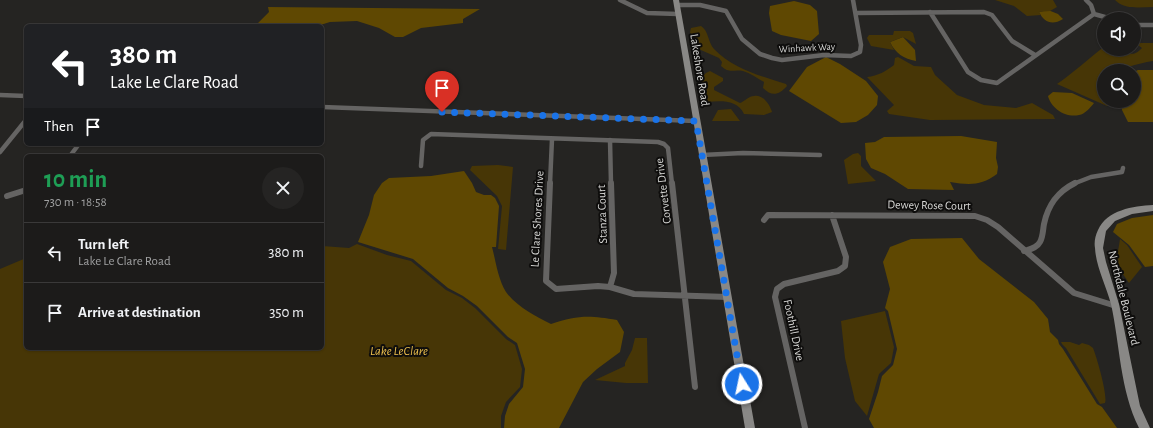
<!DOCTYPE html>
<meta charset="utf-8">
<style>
body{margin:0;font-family:"Alegreya Sans",sans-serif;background:#252423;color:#f1f3f6;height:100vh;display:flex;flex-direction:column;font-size:15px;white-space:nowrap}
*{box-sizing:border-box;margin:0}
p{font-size:13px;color:#a0a1a2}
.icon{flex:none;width:22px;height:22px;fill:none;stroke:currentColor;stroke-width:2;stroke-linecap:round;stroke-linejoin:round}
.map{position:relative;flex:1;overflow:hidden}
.panel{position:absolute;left:24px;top:154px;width:300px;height:196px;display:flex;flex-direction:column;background:#1c1b1a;border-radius:6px;box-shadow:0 1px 3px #0004,0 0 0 1px #3a3939}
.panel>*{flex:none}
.hud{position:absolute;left:24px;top:24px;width:300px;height:122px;border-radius:6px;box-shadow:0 1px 3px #0004,0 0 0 1px #3a3939;background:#202124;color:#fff;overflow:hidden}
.fabs{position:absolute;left:1097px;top:12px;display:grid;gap:8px}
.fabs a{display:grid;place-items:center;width:44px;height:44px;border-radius:50%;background:#1c1b1a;box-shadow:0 1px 3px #0004,0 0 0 1px #3a3939;font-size:20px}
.pin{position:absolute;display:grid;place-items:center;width:34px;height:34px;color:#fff;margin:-41px -17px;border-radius:50% 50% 50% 0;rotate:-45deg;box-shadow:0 0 4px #0007}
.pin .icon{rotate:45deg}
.me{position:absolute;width:44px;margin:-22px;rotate:350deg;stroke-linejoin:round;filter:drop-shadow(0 0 3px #0008)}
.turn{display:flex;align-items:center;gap:14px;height:84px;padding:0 20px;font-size:18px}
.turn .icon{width:52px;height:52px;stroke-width:2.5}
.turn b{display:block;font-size:28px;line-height:34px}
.then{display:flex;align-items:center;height:38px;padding:0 20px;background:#0003;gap:8px;font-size:15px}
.round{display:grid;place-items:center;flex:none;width:42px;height:42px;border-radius:21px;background:#252423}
.summary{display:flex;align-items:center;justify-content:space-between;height:68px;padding:0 20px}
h1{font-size:24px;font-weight:700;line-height:30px;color:#1e9e55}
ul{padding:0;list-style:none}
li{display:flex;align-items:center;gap:12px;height:60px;padding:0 20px;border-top:1px solid #3a3939}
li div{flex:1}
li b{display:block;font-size:15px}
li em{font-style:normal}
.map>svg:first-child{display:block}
.green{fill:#5f4802}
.water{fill:#473606}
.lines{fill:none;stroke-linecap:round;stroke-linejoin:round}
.street-far1{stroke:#656463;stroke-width:4.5}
.street{stroke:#656463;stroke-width:6}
.secondary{fill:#898886;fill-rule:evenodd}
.route{stroke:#1a73e8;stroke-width:7;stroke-dasharray:0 12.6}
.labels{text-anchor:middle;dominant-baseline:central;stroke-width:4;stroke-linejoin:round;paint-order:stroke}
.far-street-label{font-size:10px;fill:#d7d7d5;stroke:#0e0d0c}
.street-label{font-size:12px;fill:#d7d7d5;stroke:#0e0d0c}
.water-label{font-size:13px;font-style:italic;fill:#ecbf4d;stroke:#0e0d0c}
</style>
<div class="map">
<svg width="1153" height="428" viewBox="0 0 1153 428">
<rect width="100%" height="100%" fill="#252422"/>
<path class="green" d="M 794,1 L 810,5 L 817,11 L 819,34 L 811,41 L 781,35 L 772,31 L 769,13 L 770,6 Z
M 268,7 L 480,9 L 463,19 L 463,23 L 421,28 L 403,37 L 395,37 L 379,28 L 357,21 L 330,22 L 317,26 L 258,26 L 256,25 L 269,12 Z
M 1048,10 L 1058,14 L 1063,19 C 1052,26 1044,22 1039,12 Z
M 903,37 L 915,50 L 916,61 C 904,59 895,53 890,42 Z
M 826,57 L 840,64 L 866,81 L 878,96 L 877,105 L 868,115 L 856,122 L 841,123 L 789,91 L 807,67 Z
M 1138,70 L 1153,70 L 1153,122 L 1128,122 L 1122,110 L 1122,101 L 1134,101 L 1134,72 Z
M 1053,92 L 1072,93 L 1094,103 C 1090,108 1085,114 1079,115 C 1065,118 1051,108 1048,96 Z
M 961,136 L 997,142 L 996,158 L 998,167 L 997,174 C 981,186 969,185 950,182 L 954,190 L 908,189 L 885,174 L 871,168 L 866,159 L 865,143 L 875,142 L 884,137 Z
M 464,171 L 472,183 L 476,192 L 484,195 L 491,195 L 495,198 L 499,206 L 496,247 L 492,247 C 496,262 498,279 506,292 C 516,306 536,317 551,324 C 577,315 590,315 617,320 L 624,332 L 620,352 L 597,369 L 583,382 L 559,428 L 504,428 L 505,416 L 509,404 L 523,387 L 525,369 L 517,343 L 508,337 L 477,306 L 463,296 L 448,288 L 413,259 L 358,242 L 369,215 L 374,195 L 382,183 L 389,178 L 431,176 Z
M 1153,215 L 1153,266 L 1145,267 L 1129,245 L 1113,232 L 1117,224 L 1132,218 Z
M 962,238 L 979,259 L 1034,302 L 1048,319 L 1050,332 L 1058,340 L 1059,344 L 1063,349 L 1097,404 L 1102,407 L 1117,428 L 874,428 L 869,419 L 878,392 L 882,376 L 893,365 L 897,349 L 888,311 L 885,308 L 890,289 L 883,262 L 890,247 L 911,239 Z"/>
<path class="water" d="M 995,0 L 1053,0 L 1057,7 L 1050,11 L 1039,12 L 1041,15 L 1027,16 L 1014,6 Z
M 1115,0 L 1153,0 L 1153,7 C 1140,7 1124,10 1115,0 Z
M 701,26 C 709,31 708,43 714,49 C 733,69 761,76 786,84 L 787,86 C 779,95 772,97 763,88 L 764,82 C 757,78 750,73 743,71 C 733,69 730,74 721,66 L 722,62 L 719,58 L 694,47 L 690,32 L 691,28 Z
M 894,31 L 910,31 L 913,33 L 916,44 L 903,37 L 890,42 L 894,50 L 871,46 L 867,38 L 869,35 L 893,35 Z
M 1135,43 L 1153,43 L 1153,61 C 1137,63 1120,71 1104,71 L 1104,101 L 1114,101 L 1115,106 L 1107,106 L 1057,84 C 1072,74 1089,58 1104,47 L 1104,49 C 1109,49 1117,48 1121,49 C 1131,54 1133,57 1142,48 Z
M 898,57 L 914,66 L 931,67 L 935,75 L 957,95 L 984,105 L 1016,108 L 1032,103 L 1053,115 L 1055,119 L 930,120 L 889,114 L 887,111 L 894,105 L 867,77 C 878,76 886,71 894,65 L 895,58 Z
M 710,71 L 723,78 L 723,81 L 714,87 L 714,90 L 740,103 C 745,101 749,96 754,96 C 763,94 770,105 772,112 L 764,115 L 744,114 C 737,99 720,101 707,102 L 705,100 L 700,79 L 706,73 Z
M 731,109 L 740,121 L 712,121 L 718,110 Z
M 858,153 L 861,156 L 861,166 L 876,181 L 848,184 L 844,160 L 853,154 Z
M 498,165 L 513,167 L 506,250 L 498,249 L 502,206 L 497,196 L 470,170 L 472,166 Z
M 1120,239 L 1127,245 L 1142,267 L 1129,283 L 1116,264 Z
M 357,244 L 387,255 L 411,261 L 446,290 L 462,298 L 475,308 L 506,339 L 515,345 L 522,369 L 520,387 L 506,402 L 501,416 L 501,428 L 0,428 L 0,269 L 26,258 L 26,348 L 322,348 L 322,246 L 349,248 Z
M 885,311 L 894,347 L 891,363 L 879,374 L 867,416 L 855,401 L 845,358 L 841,321 Z
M 635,338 L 647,338 L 648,383 L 626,383 L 595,380 L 625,366 L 625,363 L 632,350 Z
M 1061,342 L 1070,342 L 1079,345 L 1082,343 L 1089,345 L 1093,348 C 1097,358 1108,396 1105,403 L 1100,404 L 1066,348 L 1062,344 Z"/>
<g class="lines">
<path class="street-far1" d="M 620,0 L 647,13 L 678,14
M 677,5 L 700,5 L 726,11 L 742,39 L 760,54 L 772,58 L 782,60 L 824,55 L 851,56 L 860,52 L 861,45 L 853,0
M 930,12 L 968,72 L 981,80 L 997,83 L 1094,14 L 1091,5 L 1086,0
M 856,13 L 984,12 L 992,15 L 1012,41 L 1035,55
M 1094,14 L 1112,19
M 1134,25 L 1153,25
M 0,95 L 26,96
M 322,107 L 696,121
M 610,140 L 611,184
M 0,152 L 26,120
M 702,155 L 743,153 L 820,155
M 70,156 L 79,144
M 421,166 L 423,140 L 431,134 L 658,142 L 664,144 L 668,148 L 672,184
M 550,184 L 552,139
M 1073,184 L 1091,177 L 1122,172 L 1123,168"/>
<path class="street" d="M 550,183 L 546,281 L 556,289 L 598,286 L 610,287 L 634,294 L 728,297
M 672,183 L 695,387
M 7,196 L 26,190
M 764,220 L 768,215 L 975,216 L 987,220 L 998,227 L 1074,293 L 1116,306
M 1024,251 C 1030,249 1037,248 1040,242 C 1043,237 1043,229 1044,224 C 1048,205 1057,192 1075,183
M 610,287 L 614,273 L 611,183
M 805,428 L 775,297 L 777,289 L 784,284 L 838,271 L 845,266 L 846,257 L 832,215"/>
<path class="secondary" d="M 673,0 L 679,0 L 755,428 L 745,428 Z
M 1153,205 L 1153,211 L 1132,214 L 1115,221 L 1106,231 L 1103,248 L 1106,262 L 1119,304 L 1140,406 L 1150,428 L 1139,428 C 1120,390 1120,345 1111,304 C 1106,285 1096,267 1095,248 C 1094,243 1095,236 1098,230 C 1107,210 1133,206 1153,205 Z"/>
</g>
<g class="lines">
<path class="route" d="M 442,112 L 696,121 L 742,384"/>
</g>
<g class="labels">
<g class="far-street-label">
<text transform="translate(807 48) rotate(-3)">Winhawk Way</text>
</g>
<g class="street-label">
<text transform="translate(700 70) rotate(81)">Lakeshore Road</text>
<text transform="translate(663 191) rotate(-97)">Corvette Drive</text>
<text transform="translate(929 205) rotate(1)">Dewey Rose Court</text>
<text transform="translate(602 214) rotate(-92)">Stanza Court</text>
<text transform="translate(537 219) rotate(-87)">Le Clare Shores Drive</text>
<text transform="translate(1124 298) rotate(76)">Northdale Boulevard</text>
<text transform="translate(794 330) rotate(78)">Foothill Drive</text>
</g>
<g class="water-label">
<text x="399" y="351">Lake LeClare</text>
</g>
</g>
</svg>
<div class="fabs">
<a><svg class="icon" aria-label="sound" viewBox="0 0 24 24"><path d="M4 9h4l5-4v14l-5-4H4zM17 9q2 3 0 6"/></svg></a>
<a><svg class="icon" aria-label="search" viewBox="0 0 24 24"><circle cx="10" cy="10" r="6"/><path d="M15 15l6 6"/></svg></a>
</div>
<div class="pin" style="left:442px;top:112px;background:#d93025"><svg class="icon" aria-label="arrive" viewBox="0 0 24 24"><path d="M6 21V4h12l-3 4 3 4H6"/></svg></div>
<svg class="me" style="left:742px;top:384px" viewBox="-20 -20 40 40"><circle r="17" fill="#1a73e8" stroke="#fff" stroke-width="3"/><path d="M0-11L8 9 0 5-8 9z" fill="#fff"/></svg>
<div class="hud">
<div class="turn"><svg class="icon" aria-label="left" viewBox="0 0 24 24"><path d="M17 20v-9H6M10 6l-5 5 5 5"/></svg><div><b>380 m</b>Lake Le Clare Road</div></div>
<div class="then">Then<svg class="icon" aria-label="arrive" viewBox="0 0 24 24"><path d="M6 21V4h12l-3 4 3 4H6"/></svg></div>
</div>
<section class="panel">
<div class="summary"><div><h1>10 min</h1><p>730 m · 18:58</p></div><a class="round"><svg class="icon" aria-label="close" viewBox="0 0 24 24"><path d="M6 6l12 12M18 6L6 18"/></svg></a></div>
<ul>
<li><svg class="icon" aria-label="left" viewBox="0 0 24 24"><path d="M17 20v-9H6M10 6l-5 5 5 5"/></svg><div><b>Turn left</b><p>Lake Le Clare Road</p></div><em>380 m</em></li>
<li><svg class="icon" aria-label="arrive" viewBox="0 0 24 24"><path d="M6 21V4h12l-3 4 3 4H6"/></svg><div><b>Arrive at destination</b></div><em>350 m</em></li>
</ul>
</section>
</div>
